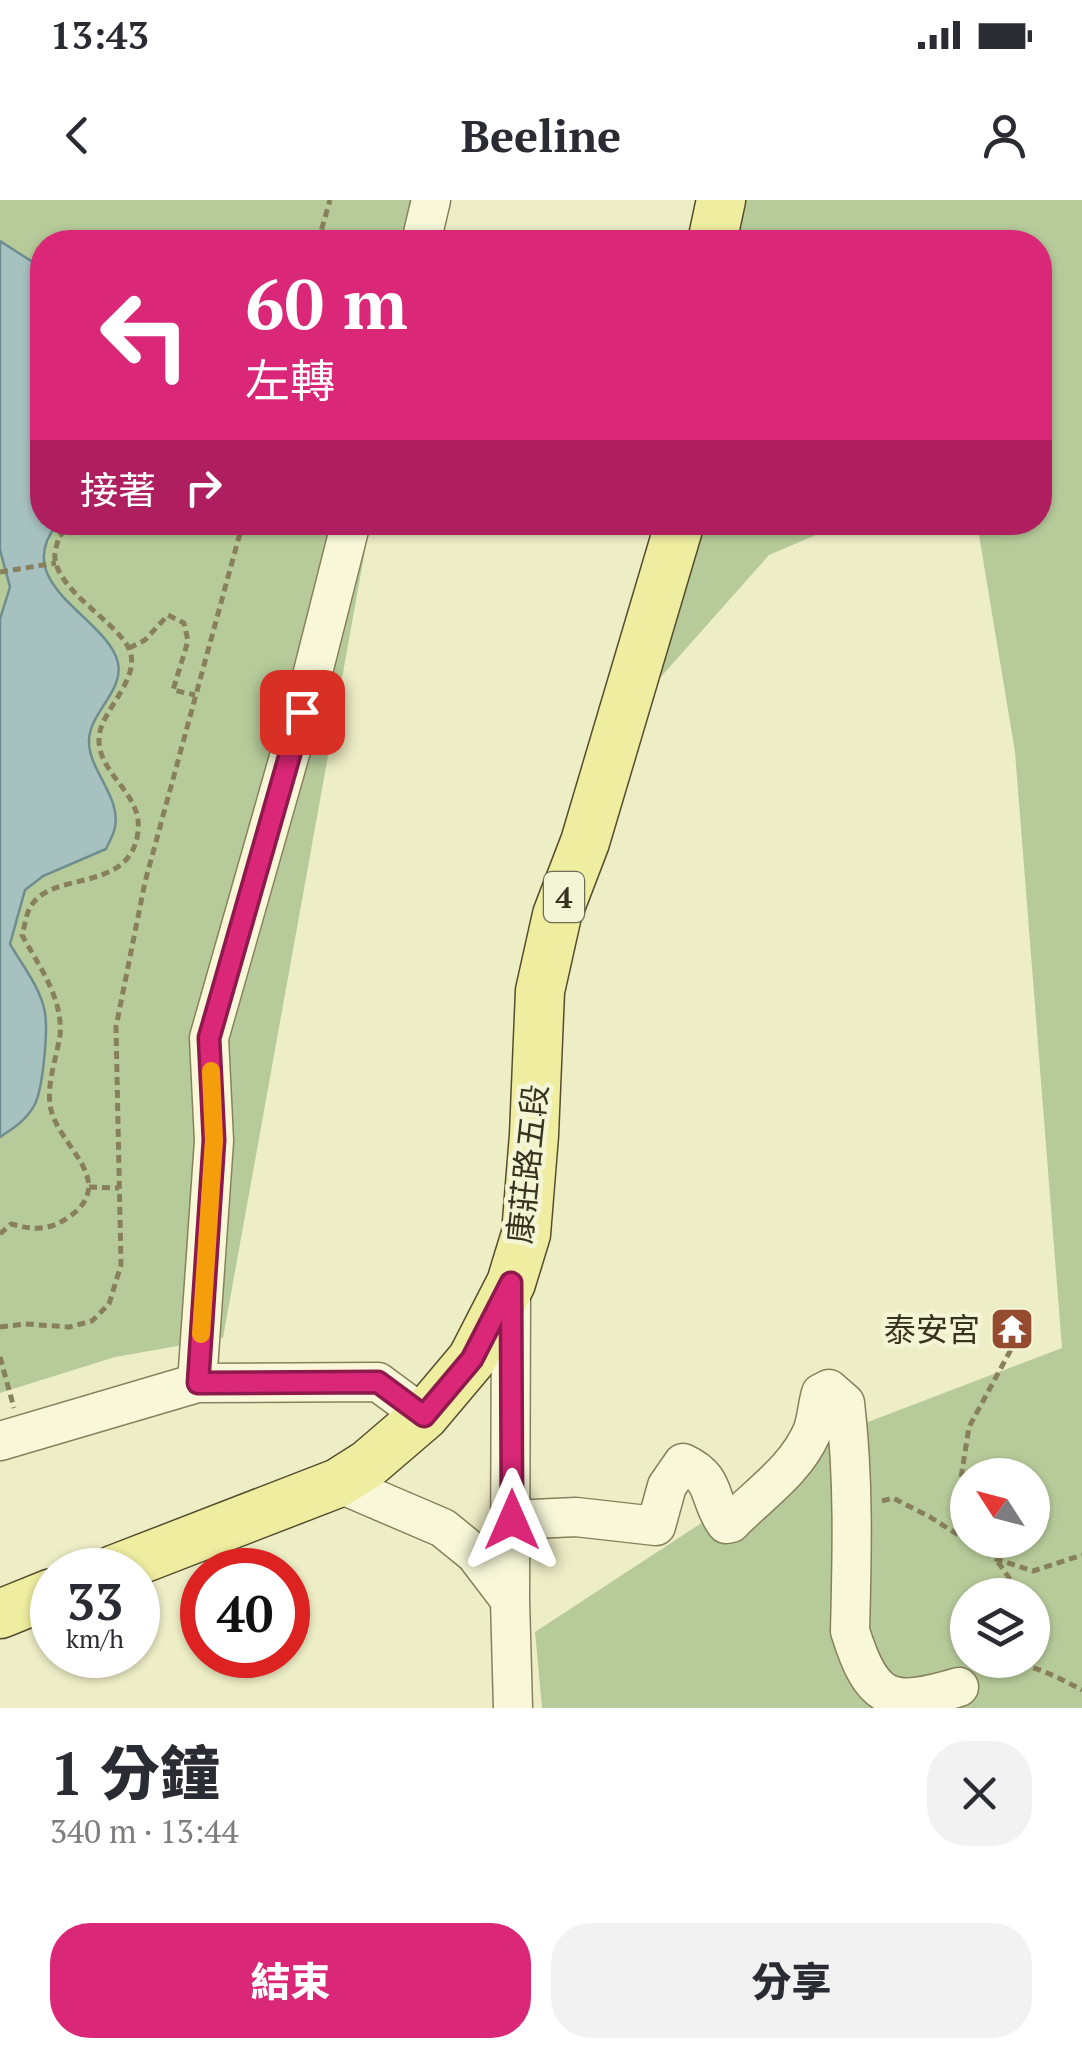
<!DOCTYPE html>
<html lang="zh-TW">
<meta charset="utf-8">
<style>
body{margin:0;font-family:"PT Serif","Noto Sans TC",serif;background:#f2f2f3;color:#2b2b33;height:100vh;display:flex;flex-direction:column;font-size:38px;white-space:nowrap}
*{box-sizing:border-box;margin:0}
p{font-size:32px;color:#7c7c81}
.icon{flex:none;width:55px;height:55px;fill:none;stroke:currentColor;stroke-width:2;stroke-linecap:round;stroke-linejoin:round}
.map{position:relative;height:1508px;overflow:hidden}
.details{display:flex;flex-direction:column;background:#fff;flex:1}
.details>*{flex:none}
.guide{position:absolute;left:30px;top:30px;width:1022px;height:305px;border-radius:40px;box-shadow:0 2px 8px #0004;background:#db2777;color:#fff;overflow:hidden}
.needle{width:65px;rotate:306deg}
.fabs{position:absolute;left:950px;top:1258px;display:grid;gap:20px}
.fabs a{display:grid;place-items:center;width:100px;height:100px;border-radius:50%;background:#fff;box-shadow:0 2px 8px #0004;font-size:50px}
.speed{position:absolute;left:30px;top:1348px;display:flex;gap:20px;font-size:50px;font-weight:700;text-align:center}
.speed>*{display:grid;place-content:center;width:130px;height:130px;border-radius:50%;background:#fff;box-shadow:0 2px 8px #0004;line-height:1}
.speed small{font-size:25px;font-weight:400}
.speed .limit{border:15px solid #d22;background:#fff;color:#111}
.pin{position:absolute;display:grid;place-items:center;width:85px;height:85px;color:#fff;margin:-42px;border-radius:20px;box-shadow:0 5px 15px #0006}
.me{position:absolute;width:110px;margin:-55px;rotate:0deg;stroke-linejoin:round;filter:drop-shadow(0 0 8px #0008)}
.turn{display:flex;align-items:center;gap:35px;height:210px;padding:0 50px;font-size:45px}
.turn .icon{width:130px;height:130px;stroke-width:2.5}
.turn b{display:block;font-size:70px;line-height:85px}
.then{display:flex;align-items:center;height:95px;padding:0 50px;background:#0003;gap:20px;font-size:38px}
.round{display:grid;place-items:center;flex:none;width:105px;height:105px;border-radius:40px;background:#f2f2f3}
.head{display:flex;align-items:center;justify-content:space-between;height:170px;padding:0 50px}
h1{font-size:60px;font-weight:800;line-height:75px}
.action{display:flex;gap:20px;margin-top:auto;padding:20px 50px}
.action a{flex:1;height:115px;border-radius:40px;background:#db2777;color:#fff;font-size:40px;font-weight:800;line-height:115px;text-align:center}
.action a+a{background:#f2f2f3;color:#2b2b33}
.status{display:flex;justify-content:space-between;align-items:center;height:70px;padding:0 50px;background:#fff;direction:ltr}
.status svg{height:28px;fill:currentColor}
header{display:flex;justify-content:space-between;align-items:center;height:130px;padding:0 50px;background:#fff;font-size:45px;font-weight:800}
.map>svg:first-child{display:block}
.green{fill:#b7cb9a;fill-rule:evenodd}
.water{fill:#a7c1c1;stroke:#6e8d8f;stroke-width:2.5}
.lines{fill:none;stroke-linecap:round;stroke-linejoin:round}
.minor-casing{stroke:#88805c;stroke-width:41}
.major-casing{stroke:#564d30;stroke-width:51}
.path{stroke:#88805c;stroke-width:5;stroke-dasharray:8 5;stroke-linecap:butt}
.minor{stroke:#f8f8d9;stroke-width:38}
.major{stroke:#efed9f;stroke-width:48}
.route-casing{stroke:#8e194d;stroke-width:25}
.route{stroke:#db2777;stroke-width:18}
.slow{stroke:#f59e0b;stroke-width:18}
.labels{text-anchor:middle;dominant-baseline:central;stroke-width:9;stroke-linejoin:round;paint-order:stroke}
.shield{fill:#f4f5d5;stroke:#706d56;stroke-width:2.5}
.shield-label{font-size:30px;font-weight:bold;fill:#38331f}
.street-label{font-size:32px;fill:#38331f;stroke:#f4f5d5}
.poi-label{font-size:32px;fill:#38331f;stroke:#f4f5d5;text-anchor:end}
</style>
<div class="status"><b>13:43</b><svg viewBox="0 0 49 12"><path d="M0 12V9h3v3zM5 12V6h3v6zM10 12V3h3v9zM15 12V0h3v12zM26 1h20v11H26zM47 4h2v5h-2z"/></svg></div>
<header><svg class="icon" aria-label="back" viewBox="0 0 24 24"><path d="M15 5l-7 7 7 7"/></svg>Beeline<svg class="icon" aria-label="person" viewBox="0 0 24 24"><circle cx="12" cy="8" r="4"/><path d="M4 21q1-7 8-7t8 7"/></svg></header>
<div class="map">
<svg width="1082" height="1508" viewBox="0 0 1082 1508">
<rect width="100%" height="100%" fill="#ededc6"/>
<path class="green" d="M 0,0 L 432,0 L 424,42 L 42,42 L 42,322 L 370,323 L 223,1138 L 115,1157 L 0,1193 Z
M 744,0 L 1082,0 L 1082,1508 L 542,1508 L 535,1432 L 839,1233 L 1062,1148 L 1015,552 L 977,323 L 1040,322 L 1040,42 L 736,42 ZM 968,1275 L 1032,1275 L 1032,1340 L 968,1340 ZM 968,1395 L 1032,1395 L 1032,1460 L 968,1460 Z
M 683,323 L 844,323 L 769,355 L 651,488 Z"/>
<path class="water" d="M 0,41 L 42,68 L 42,322 L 58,323 C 7,385 108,417 118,463 C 124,491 90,512 89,540 C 88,570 121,596 115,627 C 114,634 109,642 106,649 L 43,676 L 25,690 L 10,744 C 22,765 41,788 45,813 C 48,832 43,890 34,906 C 26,920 14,928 0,937 L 0,419 L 10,387 L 0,350 Z"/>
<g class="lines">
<defs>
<path id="minor" d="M 421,42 L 431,0
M 511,1086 L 510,1400 L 513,1508
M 197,1183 L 214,941 L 209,838 L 311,480 L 351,322
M 0,1241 L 197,1183 L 378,1182 L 424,1216
M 338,1283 L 443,1328 L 475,1354 L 510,1400
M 512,1320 L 576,1317 L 656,1326 L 667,1286 L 683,1263 C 718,1279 707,1299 726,1324 L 731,1323 C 759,1294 795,1271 812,1232 C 817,1220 817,1206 821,1193 L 829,1189 L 845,1203 C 854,1279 852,1355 850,1431 C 872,1501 889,1508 959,1487"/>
<path id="major" d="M 712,42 L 721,0
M 113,1370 L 338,1283 L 368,1264 L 424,1216 L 472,1159 L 511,1083 L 526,1034 L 534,935 L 540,791 L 557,715 L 585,642 L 680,322
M 0,1414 L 52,1393"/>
</defs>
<use href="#minor" class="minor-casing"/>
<use href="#major" class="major-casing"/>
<path class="path" d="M 219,42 L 220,42
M 318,42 L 330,0
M 0,372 L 56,363
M 129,448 L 145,440 L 168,415 L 184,423 L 188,441 L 173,490 L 195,495
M 89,987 L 119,988
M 0,1034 L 11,1024 C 34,1030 49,1031 69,1017 C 121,980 54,944 50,904 C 47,882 57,856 60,835 C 63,798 39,766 22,735 C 25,726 26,713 31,706 C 52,670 130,694 138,632 C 143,592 97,575 99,537 C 101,509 146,475 127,445 C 110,418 58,390 55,358 C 54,352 58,342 59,336 L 75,324 L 84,322
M 0,1127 L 25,1124 L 69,1127 L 92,1121 L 109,1104 L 121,1065 L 116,827 L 145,682 L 243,322
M 0,1157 L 14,1208
M 882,1301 L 893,1298 L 930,1317 L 996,1359 L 1033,1371 L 1082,1355
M 968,1324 L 956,1310 L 969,1227 L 1015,1142
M 981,1340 L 991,1353
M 998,1362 L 1021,1395
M 983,1472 C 1016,1453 1051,1474 1082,1490"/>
<use href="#minor" class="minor"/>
<use href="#major" class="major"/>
</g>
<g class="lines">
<defs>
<path id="route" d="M 302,512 L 209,838 L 214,940 L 198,1183 L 378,1182 L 424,1216 L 472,1159 L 511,1083 L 512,1320"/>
</defs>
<use href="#route" class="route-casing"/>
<use href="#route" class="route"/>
<path class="slow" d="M 201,1134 L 214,940 L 211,871"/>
</g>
<defs>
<symbol id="temple-square" viewBox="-11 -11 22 22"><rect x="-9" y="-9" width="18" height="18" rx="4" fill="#954b2e" stroke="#f4f5d5"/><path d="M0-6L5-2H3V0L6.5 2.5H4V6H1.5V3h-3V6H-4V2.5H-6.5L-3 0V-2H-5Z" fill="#fff"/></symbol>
</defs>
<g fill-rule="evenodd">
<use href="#temple-square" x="987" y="1104" width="50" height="50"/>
</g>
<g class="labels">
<rect class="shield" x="544" y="672" width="40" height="50" rx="8"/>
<g class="shield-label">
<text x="564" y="697">4</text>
</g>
<g class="street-label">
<text transform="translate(527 964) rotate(-84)">康莊路五段</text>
</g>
<g class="poi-label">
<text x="980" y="1129">泰安宮</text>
</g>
</g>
</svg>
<div class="fabs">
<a><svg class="needle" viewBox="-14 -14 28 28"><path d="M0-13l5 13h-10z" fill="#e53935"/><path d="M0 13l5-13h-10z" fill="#7c7c81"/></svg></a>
<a><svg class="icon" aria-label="layers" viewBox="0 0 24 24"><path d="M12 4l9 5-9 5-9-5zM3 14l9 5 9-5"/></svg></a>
</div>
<div class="speed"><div>33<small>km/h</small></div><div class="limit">40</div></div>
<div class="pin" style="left:302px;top:512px;background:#d93025"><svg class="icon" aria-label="arrive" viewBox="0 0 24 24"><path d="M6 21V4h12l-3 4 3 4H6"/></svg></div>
<svg class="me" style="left:512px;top:1320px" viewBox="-20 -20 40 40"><path d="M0-17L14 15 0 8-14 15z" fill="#db2777" stroke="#fff" stroke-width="4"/></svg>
<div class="guide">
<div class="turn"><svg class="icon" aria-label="left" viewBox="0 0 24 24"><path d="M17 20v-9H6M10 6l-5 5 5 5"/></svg><div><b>60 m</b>左轉</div></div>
<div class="then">接著<svg class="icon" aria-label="right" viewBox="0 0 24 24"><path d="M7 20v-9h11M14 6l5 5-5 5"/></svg></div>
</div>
</div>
<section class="details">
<div class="head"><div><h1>1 分鐘</h1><p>340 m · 13:44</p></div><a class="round"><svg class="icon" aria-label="close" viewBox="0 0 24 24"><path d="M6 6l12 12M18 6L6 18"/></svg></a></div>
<div class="action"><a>結束</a><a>分享</a></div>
</section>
